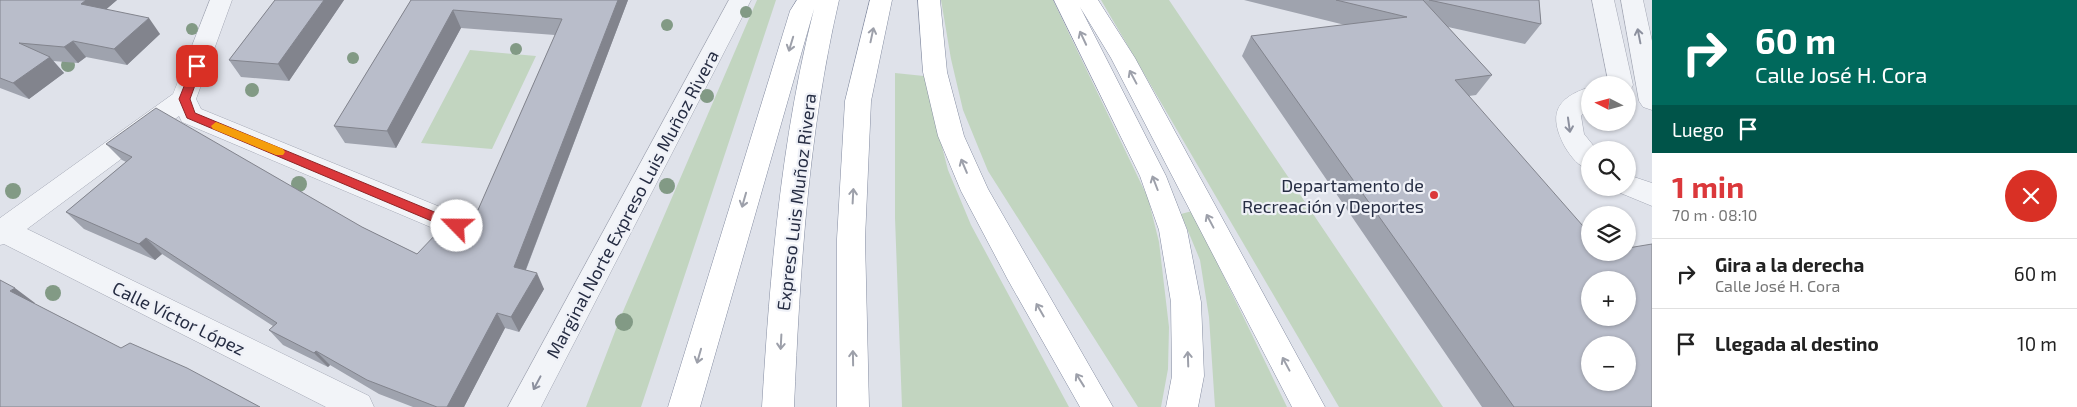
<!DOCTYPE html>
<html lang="es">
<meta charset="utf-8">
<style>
body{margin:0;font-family:"Exo 2",sans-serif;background:#f2f2f2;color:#222;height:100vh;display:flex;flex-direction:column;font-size:19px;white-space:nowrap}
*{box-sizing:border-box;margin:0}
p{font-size:16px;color:#767676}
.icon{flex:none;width:28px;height:28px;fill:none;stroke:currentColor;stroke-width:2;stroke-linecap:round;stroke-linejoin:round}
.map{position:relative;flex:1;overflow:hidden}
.sheet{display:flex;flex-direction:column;background:#fff;width:425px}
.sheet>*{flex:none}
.banner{background:#00695c;color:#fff;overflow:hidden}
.needle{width:32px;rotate:276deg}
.tools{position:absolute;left:1581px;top:76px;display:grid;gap:10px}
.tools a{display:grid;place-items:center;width:55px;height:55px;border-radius:50%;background:#fff;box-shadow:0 1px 4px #0004;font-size:25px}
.pin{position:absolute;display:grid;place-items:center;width:42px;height:42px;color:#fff;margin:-21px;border-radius:10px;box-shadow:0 2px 8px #0006}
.me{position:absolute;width:55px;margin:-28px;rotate:293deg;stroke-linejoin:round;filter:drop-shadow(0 0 4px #0008)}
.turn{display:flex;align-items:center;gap:18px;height:105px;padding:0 20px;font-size:22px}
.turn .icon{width:65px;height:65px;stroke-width:2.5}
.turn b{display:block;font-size:35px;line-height:42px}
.then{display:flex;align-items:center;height:48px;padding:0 20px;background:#0003;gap:10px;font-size:19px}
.round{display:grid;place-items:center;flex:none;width:52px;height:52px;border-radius:26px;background:#f2f2f2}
.summary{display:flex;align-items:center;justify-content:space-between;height:85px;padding:0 20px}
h1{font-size:30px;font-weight:700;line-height:38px;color:#db383b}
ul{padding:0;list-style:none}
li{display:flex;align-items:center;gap:15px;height:70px;padding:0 20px;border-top:1px solid #e0e0e0}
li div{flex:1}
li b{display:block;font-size:19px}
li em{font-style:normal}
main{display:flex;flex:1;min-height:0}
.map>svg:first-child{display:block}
.green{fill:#c2d5c0}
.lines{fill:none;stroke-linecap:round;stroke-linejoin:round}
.minor-casing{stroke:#a4a8b5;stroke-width:1}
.highway-casing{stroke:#858da2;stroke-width:1}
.minor{fill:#f2f4f8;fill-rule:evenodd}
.highway{fill:#fff;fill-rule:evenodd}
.tree{fill:#829a85}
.wall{fill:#9fa3ae}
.shaded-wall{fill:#82848d}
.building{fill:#b9bdca;stroke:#82848d;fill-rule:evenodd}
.oneway{stroke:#9da0aa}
.oneway2{stroke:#8c909e}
.route{fill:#db383b;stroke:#8e2426}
.slow{fill:#f59e0b}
.poi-dot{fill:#db383b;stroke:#eff1f7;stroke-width:2}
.labels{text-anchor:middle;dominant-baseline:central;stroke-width:4.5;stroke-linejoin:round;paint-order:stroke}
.poi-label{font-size:18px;fill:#262d43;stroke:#eff1f7;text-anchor:end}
.street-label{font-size:18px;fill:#262d43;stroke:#eff1f7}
</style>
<main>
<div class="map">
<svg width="1652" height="407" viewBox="0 0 1652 407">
<rect width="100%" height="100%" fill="#dfe2ea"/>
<path class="green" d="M 757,0 L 776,0 L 641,407 L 586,407 L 621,316 Z
M 941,0 L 1053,0 L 1148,198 L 1159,242 L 1169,327 L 1168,369 L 1161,407 L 1138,407 L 988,171 L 963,110 L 951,59 Z
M 1101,0 L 1169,0 L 1443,407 L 1339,407 Z
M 470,50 L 536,56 L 492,149 L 421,143 Z
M 895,73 L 924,76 L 948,170 L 971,225 L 1069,407 L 902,407 L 895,218 Z
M 1192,211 L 1287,407 L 1215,407 L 1209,317 L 1200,260 L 1181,214 Z"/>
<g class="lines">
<defs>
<path id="minor" d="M 210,0 L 232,0 L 196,99 L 201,109 L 467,218 L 471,226 L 467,234 L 457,237 L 447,234 L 182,122 L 179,116 L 27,229 L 369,396 L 374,407 L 326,407 L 4,244 L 0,245 L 0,218 L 173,94 Z
M 729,0 L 751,0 L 541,407 L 508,407 Z
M 1592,0 L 1614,0 L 1633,85 L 1630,91 L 1628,92 L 1628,85 L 1609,85 Z
M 1621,0 L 1643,0 L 1652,41 L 1652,110 L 1643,107 L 1639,101 Z
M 1590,87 L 1590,106 L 1581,116 L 1584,134 L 1597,150 L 1590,150 L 1590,170 C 1578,166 1572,158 1565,147 C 1548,115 1555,98 1590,87 Z
M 1628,175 L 1652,183 L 1652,206 L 1618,192 L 1616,188 L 1628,188 Z"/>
<path id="highway" d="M 797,0 L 839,0 C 808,134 800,270 794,407 L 762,407 C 770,273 781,140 814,9 L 700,407 L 668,407 L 790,11 Z
M 870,0 L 892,0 L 871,101 L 865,239 L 869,407 L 837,407 L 837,239 L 845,101 Z
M 918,0 L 940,0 L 947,72 L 964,136 L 988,189 L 1113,407 L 1080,407 L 1008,280 L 961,191 L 938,136 L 923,72 Z
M 1054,0 L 1098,0 L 1135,58 L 1325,407 L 1292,407 L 1111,58 L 1080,7 L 1166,176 L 1187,230 L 1201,302 L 1204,376 L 1198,407 L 1166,407 L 1172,376 L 1171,302 L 1159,230 L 1140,176 Z"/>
</defs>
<use href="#minor" class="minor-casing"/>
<use href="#highway" class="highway-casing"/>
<use href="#minor" class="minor"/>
<use href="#highway" class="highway"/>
</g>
<g class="tree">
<circle cx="746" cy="12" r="6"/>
<circle cx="667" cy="25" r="6"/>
<circle cx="192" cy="29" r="6"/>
<circle cx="516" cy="49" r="6"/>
<circle cx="353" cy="58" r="6"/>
<circle cx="68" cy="65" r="7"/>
<circle cx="252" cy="90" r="7"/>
<circle cx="707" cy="96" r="7"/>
<circle cx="299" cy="184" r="8"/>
<circle cx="667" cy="186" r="8"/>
<circle cx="13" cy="191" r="8"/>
<circle cx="53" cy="293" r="8"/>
<circle cx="624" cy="322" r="9"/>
</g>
<path class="wall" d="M 0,0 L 117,0 L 106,9 L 160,34 L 127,65 L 86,57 L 78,63 L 53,61 L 64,73 L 29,99 L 0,88 Z
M 275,0 L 344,0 L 289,81 L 241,77 L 229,60 Z
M 411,0 L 628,0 L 526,270 L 544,289 L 519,332 L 505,328 L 464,407 L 413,407 L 379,394 L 330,365 L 328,367 L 283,345 L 269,330 L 273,326 L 162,254 L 155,260 L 84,229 L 66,212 L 126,162 L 122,160 L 106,144 L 362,227 L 417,254 L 463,244 L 555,35 L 461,28 L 396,148 L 345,143 L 334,126 Z
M 1244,0 L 1539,0 L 1541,24 L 1525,44 L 1448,27 L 1492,75 L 1476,95 L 1469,96 L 1652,407 L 1482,407 L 1242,56 L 1251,36 L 1345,25 Z"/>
<path class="shaded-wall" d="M 86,0 L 117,0 L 94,20 L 81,4 Z
M 324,0 L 344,0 L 289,81 L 278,64 Z
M 618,0 L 628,0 L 521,282 L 514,267 Z
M 453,10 L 461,28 L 396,148 L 387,131 Z
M 149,18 L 160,34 L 127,65 L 114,49 Z
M 73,41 L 86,57 L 78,63 L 64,47 Z
M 50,57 L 64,73 L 29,99 L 13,83 Z
M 146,238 L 162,254 L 155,260 L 139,244 Z
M 537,273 L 544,289 L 519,332 L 511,317 Z
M 15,288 L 35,303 L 30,307 L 10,291 Z
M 497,313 L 505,328 L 464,407 L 447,407 Z
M 316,351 L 330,365 L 328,367 L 314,353 Z"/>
<path class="building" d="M 0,0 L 86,0 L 81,4 L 149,18 L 114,49 L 73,41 L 64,47 L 19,43 L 50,57 L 13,83 L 0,78 Z
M 275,0 L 324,0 L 278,64 L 229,60 Z
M 411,0 L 618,0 L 514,267 L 537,273 L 511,317 L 497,313 L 447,407 L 437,407 L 367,380 L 316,351 L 314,353 L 269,330 L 277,323 L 146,238 L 139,244 L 66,212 L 132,157 L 106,144 L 156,108 L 362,227 L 417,254 L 438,232 L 463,244 L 562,19 L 453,10 L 387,131 L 334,126 Z
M 1336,0 L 1423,0 L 1492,75 L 1455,80 L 1590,234 L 1590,252 L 1628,252 L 1628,248 L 1652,244 L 1652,407 L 1514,407 L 1251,36 L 1407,17 ZM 1590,280 L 1628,280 L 1628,318 L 1590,318 ZM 1590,345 L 1628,345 L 1628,382 L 1590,382 Z
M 1429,0 L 1539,0 L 1541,24 Z
M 0,280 L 15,288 L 10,291 L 121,348 L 130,343 L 187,368 L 260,407 L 0,407 Z"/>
<defs><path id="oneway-shaft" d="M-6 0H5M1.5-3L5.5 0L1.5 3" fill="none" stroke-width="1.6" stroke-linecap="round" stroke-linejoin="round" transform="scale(1.25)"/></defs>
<g class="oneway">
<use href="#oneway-shaft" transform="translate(872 35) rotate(-78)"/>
<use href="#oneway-shaft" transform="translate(1083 38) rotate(-115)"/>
<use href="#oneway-shaft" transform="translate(791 44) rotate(107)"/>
<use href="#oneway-shaft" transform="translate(1133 77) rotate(-118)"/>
<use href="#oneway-shaft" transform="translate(964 166) rotate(-113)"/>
<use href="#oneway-shaft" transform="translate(1155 183) rotate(-111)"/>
<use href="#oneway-shaft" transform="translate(853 196) rotate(-87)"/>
<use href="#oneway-shaft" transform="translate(744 200) rotate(106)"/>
<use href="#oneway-shaft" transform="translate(1210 221) rotate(-118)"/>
<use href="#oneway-shaft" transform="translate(1040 310) rotate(-120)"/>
<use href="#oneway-shaft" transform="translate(781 342) rotate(93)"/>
<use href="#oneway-shaft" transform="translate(699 356) rotate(106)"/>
<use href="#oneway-shaft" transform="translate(853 358) rotate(-91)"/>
<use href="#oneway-shaft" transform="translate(1188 359) rotate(-92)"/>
<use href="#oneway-shaft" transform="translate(1286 364) rotate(-118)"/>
<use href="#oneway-shaft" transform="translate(1080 380) rotate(-122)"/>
</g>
<g class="oneway2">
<use href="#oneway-shaft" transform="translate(1639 36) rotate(-101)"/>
<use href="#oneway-shaft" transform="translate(1569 125) rotate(82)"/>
<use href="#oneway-shaft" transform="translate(537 383) rotate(118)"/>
</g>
<path class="route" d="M 197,62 L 202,66 L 190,99 L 195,113 L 461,223 L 461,230 L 453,230 L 187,118 L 179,99 L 192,66 Z"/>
<path class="slow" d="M 216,122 L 283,149 L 285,152 L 283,155 L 276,155 L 213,129 L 211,126 Z"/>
<circle class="poi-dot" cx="1434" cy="195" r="5"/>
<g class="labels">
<g class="poi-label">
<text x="1424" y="185">Departamento de<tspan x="1424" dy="21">Recreación y Deportes</tspan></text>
</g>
<g class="street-label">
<text transform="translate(796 202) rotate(-83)">Expreso Luis Muñoz Rivera</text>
<text transform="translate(632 204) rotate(-62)">Marginal Norte Expreso Luis Muñoz Rivera</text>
<text transform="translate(179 318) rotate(26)">Calle Víctor López</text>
</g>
</g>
</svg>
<div class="tools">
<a><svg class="needle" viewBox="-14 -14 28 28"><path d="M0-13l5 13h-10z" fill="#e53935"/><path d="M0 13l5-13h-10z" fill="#767676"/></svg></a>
<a><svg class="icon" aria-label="search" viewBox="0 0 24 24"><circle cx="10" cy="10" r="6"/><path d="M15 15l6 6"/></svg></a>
<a><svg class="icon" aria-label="layers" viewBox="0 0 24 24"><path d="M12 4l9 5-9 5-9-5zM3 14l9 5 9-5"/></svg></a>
<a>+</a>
<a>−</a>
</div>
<div class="pin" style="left:197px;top:66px;background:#d93025"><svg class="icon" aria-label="arrive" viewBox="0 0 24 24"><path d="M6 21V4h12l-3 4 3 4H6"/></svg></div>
<svg class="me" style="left:457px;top:226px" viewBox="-20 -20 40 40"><circle r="19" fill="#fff"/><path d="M0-13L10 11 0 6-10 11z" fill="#db383b"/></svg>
</div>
<section class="sheet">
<div class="banner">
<div class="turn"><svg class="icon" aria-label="right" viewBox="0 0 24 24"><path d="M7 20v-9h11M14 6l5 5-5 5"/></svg><div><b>60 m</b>Calle José H. Cora</div></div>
<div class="then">Luego<svg class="icon" aria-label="arrive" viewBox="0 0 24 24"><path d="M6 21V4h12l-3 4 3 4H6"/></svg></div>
</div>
<div class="summary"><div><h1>1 min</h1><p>70 m · 08:10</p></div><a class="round" style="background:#d93025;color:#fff"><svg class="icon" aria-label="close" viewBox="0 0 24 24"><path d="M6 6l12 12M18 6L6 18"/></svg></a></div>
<ul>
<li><svg class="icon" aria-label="right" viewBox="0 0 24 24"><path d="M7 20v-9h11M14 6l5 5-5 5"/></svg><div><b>Gira a la derecha</b><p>Calle José H. Cora</p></div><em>60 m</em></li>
<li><svg class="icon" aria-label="arrive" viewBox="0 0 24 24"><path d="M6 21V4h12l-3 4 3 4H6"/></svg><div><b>Llegada al destino</b></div><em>10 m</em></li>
</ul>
</section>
</main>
